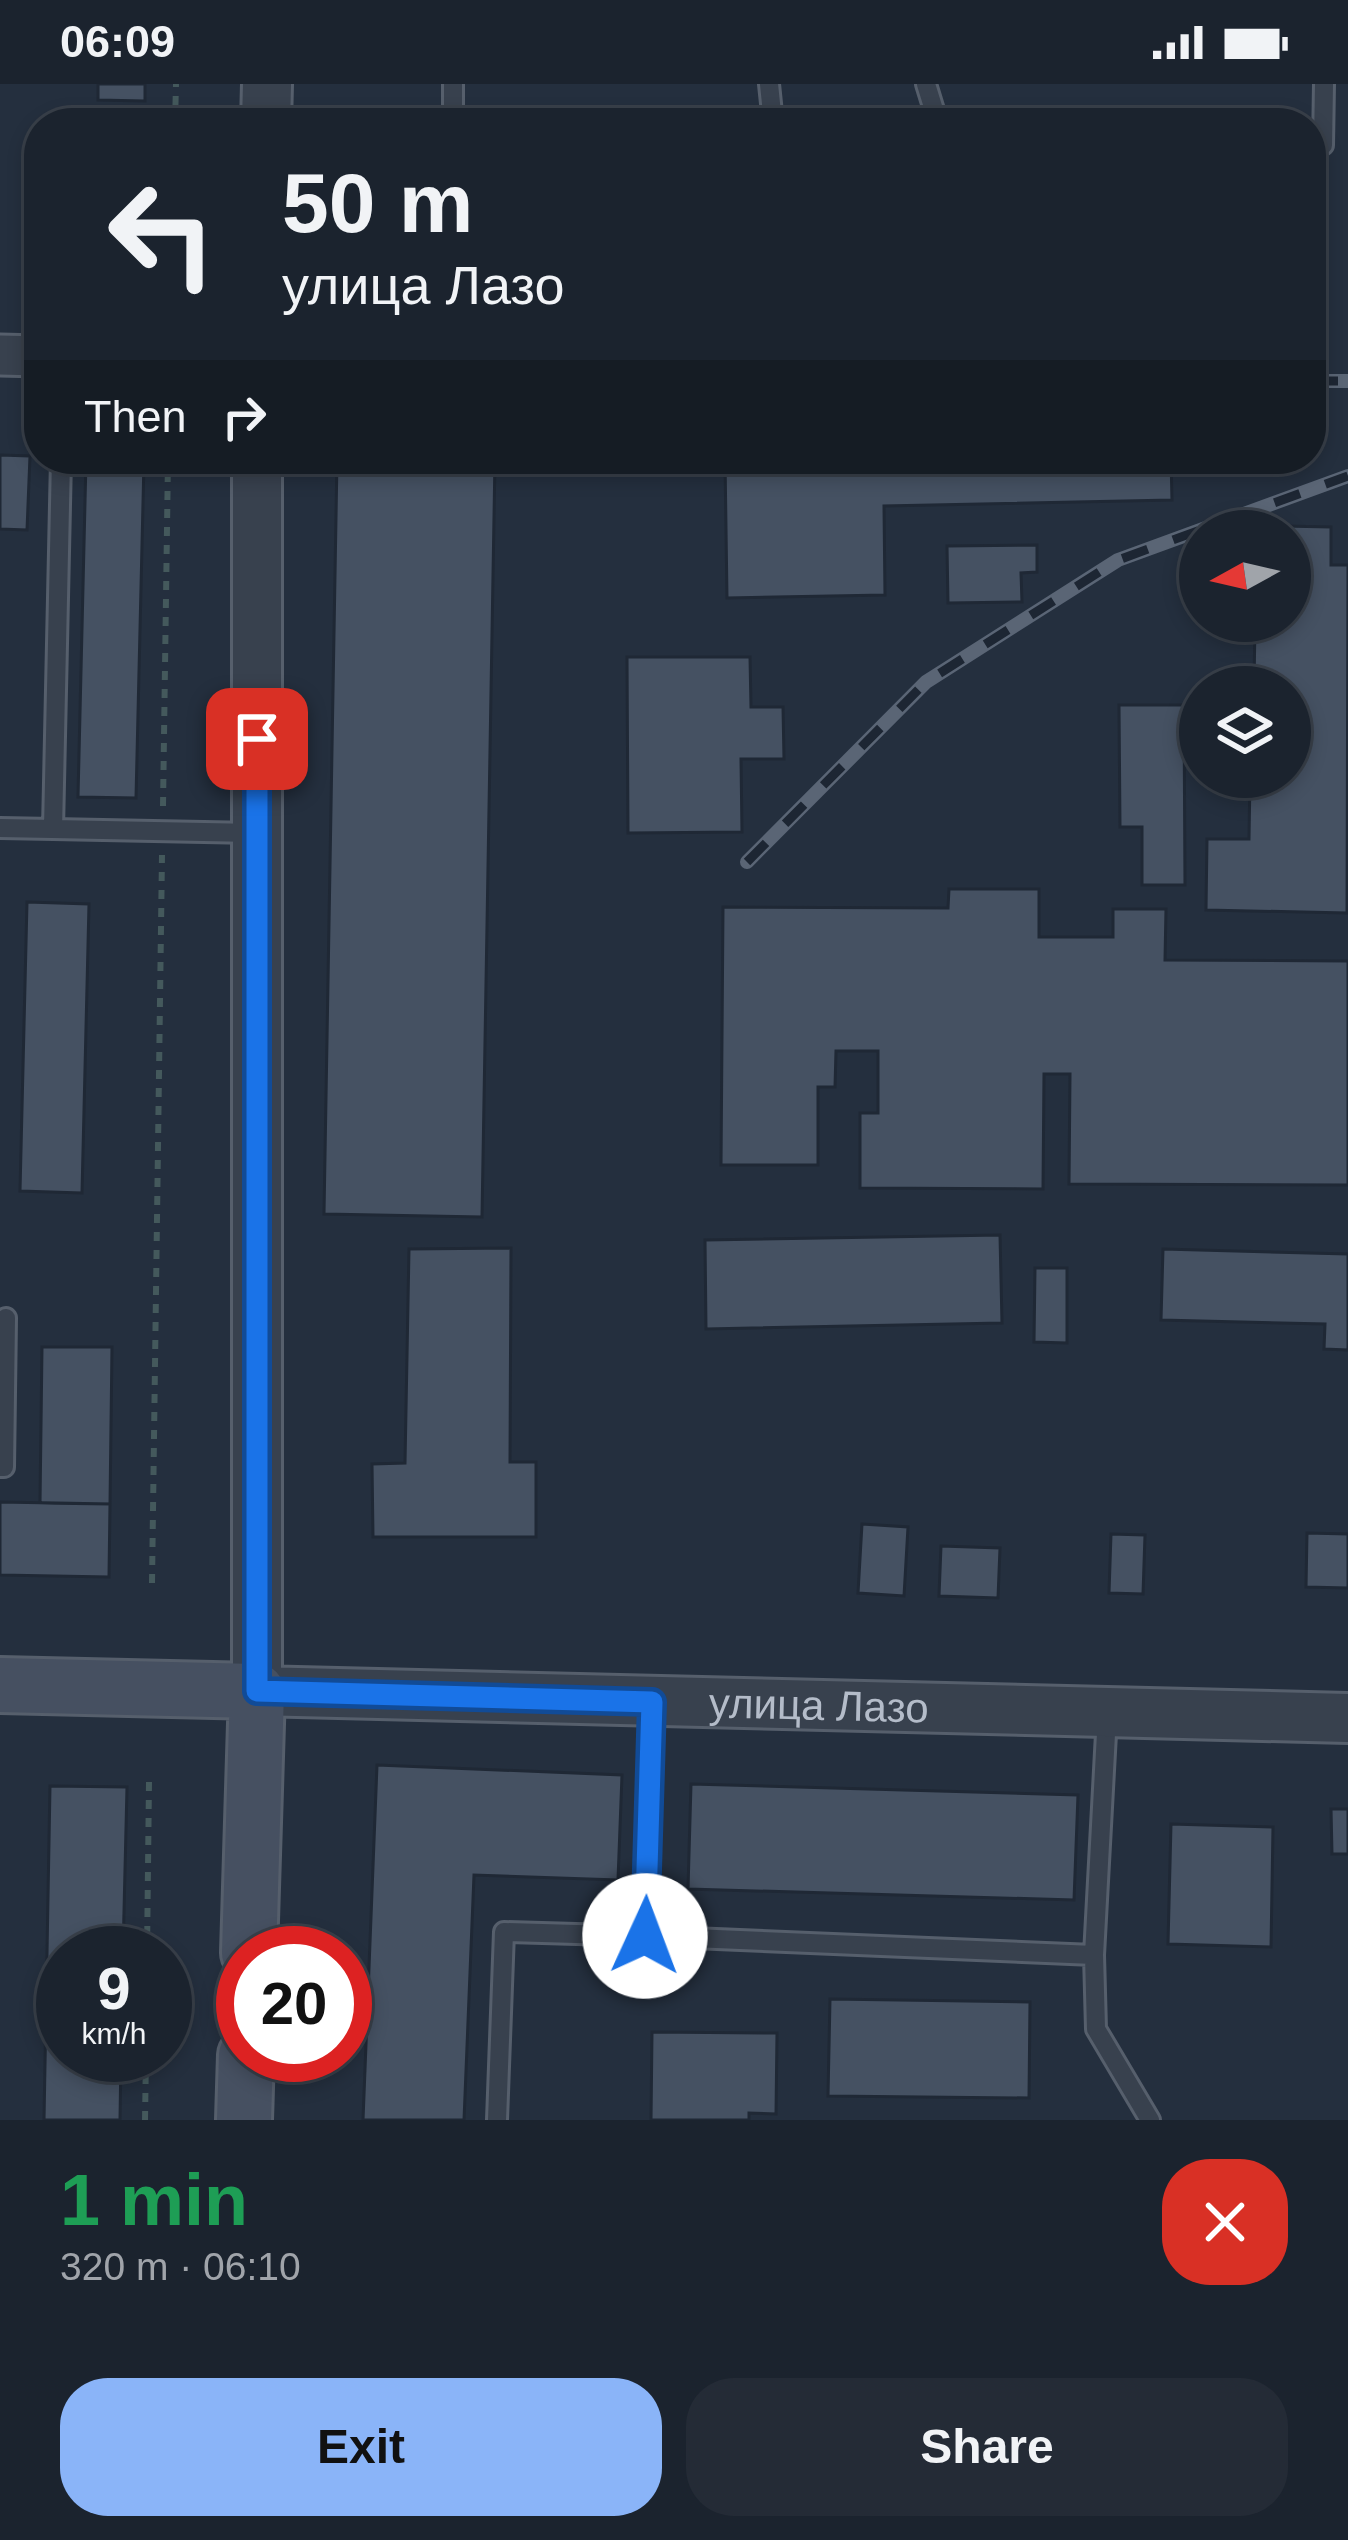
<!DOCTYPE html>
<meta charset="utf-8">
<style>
body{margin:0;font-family:Helvetica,sans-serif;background:#242b36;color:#f1f3f6;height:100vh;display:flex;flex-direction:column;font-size:45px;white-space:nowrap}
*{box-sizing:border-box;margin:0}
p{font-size:39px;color:#a0a4aa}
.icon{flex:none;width:66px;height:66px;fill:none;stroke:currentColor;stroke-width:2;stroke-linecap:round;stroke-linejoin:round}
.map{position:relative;height:2036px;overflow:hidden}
.sheet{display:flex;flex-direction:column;background:#1b232e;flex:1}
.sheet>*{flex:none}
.top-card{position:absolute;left:24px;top:24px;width:1302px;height:366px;border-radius:48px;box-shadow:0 6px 18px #0003,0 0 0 3px #39404a;background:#1b232e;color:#f1f3f6;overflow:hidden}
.needle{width:78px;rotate:262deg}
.fabs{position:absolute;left:1179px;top:426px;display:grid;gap:24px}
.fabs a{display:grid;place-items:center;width:132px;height:132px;border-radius:50%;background:#1b232e;box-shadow:0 6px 18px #0003,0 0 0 3px #39404a;font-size:60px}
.speed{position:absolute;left:36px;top:1842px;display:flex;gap:24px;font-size:60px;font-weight:700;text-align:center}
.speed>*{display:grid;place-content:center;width:156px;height:156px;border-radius:50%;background:#1b232e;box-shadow:0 6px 18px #0003,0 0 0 3px #39404a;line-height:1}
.speed small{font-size:30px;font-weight:400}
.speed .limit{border:18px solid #d22;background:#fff;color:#111}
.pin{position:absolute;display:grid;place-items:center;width:102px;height:102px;color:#fff;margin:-51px;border-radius:24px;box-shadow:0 6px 18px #0006}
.me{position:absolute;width:132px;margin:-66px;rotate:2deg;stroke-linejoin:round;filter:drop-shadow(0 0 9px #0008)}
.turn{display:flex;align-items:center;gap:42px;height:252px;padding:0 60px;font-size:54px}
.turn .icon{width:156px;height:156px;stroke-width:2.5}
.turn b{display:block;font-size:84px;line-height:102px}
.then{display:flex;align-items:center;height:114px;padding:0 60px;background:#0003;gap:24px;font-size:45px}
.round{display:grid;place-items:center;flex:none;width:126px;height:126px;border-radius:48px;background:#242b36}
.overview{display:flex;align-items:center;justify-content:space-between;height:204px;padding:0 60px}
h1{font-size:72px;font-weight:700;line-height:90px;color:#1e9e55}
.action{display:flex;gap:24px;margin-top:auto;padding:24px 60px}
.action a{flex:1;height:138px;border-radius:48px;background:#8ab4f8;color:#111;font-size:48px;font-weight:700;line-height:138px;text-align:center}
.action a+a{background:#242b36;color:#f1f3f6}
.status{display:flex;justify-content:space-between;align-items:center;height:84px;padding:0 60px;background:#1b232e;direction:ltr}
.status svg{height:33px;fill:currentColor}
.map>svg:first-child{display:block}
.building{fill:#455162;stroke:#1f2835;stroke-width:3}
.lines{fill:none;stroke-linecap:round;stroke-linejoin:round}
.service-casing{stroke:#565f6c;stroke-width:24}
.minor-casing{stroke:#565f6c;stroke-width:45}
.tertiary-casing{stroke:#565f6c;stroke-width:54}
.secondary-casing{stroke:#565f6c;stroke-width:60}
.path{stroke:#44595c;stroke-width:6;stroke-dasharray:9 9;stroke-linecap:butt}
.service{stroke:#38414e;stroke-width:18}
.minor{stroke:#38414e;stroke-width:39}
.tertiary{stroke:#38414e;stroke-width:48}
.secondary{stroke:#465061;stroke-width:54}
.rail-casing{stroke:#5a6575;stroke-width:14}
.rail{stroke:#1d2633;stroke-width:9;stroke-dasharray:27;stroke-linecap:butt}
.route-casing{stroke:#114b97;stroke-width:30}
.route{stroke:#1a73e8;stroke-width:21}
.labels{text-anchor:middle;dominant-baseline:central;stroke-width:9;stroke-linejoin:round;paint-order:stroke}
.street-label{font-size:42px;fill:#b4bcc9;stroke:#1d2633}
</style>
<div class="status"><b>06:09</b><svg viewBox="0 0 49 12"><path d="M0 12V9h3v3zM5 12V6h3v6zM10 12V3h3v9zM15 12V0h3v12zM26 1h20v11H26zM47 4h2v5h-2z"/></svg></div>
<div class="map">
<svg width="1348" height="2036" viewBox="0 0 1348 2036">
<rect width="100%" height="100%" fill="#242f3e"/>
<path class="building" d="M 98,0 L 145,0 L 145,17 L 98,16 Z
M 0,371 L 30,372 L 27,446 L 0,445 Z
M 337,375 L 495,375 L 482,1133 L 324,1130 Z
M 725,375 L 1171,375 L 1172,416 L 884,422 L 885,511 L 727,514 Z
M 86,376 L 144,377 L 136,714 L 78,713 Z
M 1229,441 L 1331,443 L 1331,481 L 1348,481 L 1347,829 L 1206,826 L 1207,755 L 1249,755 L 1250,693 L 1290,693 L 1290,603 L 1254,603 L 1255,537 L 1290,537 L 1290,447 L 1229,447 Z
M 1037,461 L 1037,488 L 1021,489 L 1022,518 L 948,519 L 947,462 Z
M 627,573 L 750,573 L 751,623 L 783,623 L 784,675 L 741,675 L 742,748 L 628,749 Z
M 1119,621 L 1184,621 L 1185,801 L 1142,801 L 1142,743 L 1120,743 Z
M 949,805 L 1039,805 L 1039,853 L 1113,853 L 1113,825 L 1166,825 L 1165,876 L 1348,877 L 1348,1101 L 1069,1100 L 1070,990 L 1044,990 L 1043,1105 L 860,1104 L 860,1029 L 878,1029 L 878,967 L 836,967 L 835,1003 L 818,1003 L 818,1081 L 721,1081 L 723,823 L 948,824 Z
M 27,818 L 89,820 L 82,1109 L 20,1107 Z
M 1000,1151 L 1002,1239 L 706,1245 L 705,1156 Z
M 511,1164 L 510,1378 L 536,1378 L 536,1453 L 373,1453 L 372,1380 L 405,1379 L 409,1165 Z
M 1163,1165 L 1348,1170 L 1348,1266 L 1324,1265 L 1325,1240 L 1161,1236 Z
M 1035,1184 L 1067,1184 L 1067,1259 L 1034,1258 Z
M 42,1263 L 112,1263 L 110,1420 L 40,1419 Z
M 0,1418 L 110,1420 L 109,1493 L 0,1491 Z
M 862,1440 L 908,1443 L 904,1512 L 858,1509 Z
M 1307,1449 L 1348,1450 L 1348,1504 L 1306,1503 Z
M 1111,1450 L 1145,1451 L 1143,1510 L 1109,1509 Z
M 941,1462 L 1000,1464 L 998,1514 L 939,1512 Z
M 377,1681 L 622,1691 L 618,1796 L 474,1791 L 464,2036 L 363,2036 Z
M 691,1700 L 1078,1711 L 1074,1816 L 688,1805 Z
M 50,1702 L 127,1703 L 123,1869 L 63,1869 L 63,1971 L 121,1971 L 120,2036 L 44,2036 Z
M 1331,1725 L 1348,1725 L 1348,1770 L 1332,1770 Z
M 1171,1740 L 1273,1743 L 1271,1863 L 1168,1860 Z
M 830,1915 L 1030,1918 L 1029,2014 L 828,2012 Z
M 652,1948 L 777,1949 L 776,2030 L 749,2029 L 749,2036 L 651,2036 Z"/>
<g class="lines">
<defs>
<path id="service" d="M 769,0 L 773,39
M 926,0 L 938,39
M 453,39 L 453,0
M 1311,61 L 1323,61 L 1324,0
M 61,375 L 53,745 L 254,749
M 0,744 L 53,745
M 0,1383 L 4,1383 L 6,1234
M 653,1618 L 645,1852 L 1094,1871
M 1107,1631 L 1094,1871 L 1096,1945 L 1150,2036
M 497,2036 L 504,1848 L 645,1852"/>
<path id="minor" d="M 0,271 L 39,272"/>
<g id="tertiary">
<path d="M 266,39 L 267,0"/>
<path id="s1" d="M 257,375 L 257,1607 L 1348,1634"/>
</g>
<path id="secondary" d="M 0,1601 L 257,1607 L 249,1869
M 244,2036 L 246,1971"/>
</defs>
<use href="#service" class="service-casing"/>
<use href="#minor" class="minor-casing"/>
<use href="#tertiary" class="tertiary-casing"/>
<use href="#secondary" class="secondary-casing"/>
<path class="path" d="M 175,39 L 176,0
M 163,722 L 168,375
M 152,1499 L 162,771
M 147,1869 L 149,1698
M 145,2036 L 146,1971"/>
<use href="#service" class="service"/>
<use href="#minor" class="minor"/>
<use href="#tertiary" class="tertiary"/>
<use href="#secondary" class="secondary"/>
<defs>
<path id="rail" d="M 1311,297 L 1348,297
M 747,778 L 926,598 L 1118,476 L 1348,392"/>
</defs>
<use href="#rail" class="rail-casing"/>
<use href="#rail" class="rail"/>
</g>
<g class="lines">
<defs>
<path id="route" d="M 257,655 L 257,1607 L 652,1618 L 645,1852"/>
</defs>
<use href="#route" class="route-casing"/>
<use href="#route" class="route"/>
</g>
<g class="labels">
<g class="street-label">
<text stroke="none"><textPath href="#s1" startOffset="1794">улица Лазо</textPath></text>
</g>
</g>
</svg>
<div class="fabs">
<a><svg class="needle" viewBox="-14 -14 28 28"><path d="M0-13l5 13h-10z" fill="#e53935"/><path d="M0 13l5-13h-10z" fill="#a0a4aa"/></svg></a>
<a><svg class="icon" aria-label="layers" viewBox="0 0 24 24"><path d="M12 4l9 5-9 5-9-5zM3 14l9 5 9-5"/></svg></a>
</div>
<div class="speed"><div>9<small>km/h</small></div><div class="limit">20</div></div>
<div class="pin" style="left:257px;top:655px;background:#d93025"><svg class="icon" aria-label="arrive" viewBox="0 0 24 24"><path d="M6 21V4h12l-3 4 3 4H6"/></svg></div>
<svg class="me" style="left:645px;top:1852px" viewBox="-20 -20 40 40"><circle r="19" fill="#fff"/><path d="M0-13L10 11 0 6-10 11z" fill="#1a73e8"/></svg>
<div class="top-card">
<div class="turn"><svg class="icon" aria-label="left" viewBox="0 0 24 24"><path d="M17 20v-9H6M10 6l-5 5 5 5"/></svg><div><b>50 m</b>улица Лазо</div></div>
<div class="then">Then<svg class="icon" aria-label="right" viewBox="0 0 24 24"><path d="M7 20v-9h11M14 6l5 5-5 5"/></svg></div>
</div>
</div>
<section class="sheet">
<div class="overview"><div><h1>1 min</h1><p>320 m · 06:10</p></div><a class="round" style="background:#d93025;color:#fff"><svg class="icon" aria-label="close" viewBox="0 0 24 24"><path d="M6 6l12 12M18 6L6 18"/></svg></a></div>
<div class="action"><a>Exit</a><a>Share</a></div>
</section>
